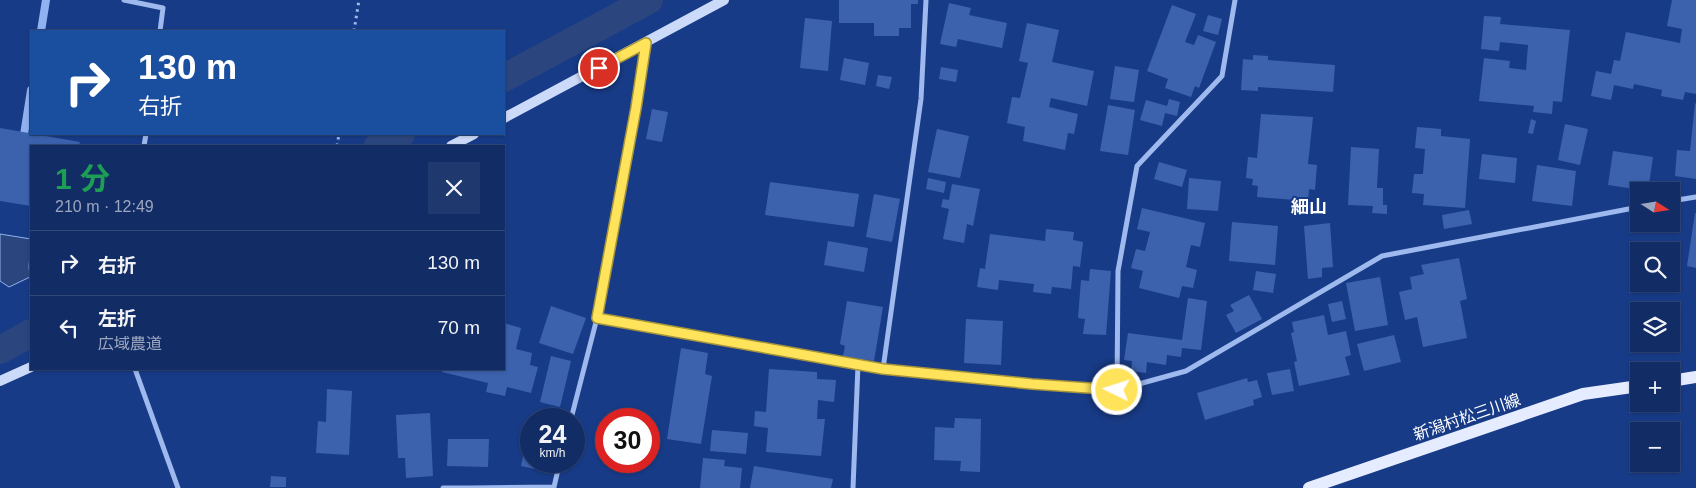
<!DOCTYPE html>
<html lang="ja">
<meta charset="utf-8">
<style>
body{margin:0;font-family:Helvetica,"Noto Sans JP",sans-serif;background:#1f386e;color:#f1f3f6;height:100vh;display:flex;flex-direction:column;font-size:19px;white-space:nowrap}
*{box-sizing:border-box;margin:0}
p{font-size:16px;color:#9ca7bf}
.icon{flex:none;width:28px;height:28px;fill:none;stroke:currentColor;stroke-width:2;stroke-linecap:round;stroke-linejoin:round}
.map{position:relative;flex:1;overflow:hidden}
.side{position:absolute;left:30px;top:145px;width:475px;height:225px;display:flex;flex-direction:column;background:#122c65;border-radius:0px;box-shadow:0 1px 4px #0004,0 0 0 1px #314879}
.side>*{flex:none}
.top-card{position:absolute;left:30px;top:30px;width:475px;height:105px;border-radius:0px;box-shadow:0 1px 4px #0004,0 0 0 1px #314879;background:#1a4fa0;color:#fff;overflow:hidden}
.needle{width:32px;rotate:102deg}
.tools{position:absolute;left:1630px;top:182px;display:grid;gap:10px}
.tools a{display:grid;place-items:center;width:50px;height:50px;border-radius:0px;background:#122c65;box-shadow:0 1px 4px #0004,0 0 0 1px #314879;font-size:25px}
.speed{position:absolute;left:520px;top:408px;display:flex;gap:10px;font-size:25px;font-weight:700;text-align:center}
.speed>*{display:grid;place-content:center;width:65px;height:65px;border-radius:50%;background:#122c65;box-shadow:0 1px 4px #0004,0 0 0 1px #314879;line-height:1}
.speed small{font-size:12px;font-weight:400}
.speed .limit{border:8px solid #d22;background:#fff;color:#111}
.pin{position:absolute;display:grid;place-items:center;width:42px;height:42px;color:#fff;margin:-21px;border:2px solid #fff;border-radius:50%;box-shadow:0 1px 5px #0007}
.me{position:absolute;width:55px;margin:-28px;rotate:274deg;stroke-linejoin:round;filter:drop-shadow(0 0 4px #0008)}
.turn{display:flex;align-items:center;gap:18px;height:105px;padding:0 25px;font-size:22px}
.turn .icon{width:65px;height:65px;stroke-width:2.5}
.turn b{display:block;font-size:35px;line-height:42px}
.round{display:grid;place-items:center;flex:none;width:52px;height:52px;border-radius:0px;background:#1f386e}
.headline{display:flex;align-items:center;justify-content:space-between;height:85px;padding:0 25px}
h1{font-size:30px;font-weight:700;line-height:38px;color:#1e9e55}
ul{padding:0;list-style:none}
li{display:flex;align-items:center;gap:15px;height:65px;padding:0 25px;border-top:1px solid #314879}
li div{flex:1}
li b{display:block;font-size:19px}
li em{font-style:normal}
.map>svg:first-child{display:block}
.water{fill:#2b467e;stroke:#91b2f0}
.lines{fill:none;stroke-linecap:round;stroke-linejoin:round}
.stream{stroke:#91b2f0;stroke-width:8}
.canal{stroke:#2b467e;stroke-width:28}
.building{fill:#3c62ae}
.path{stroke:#9eb9ed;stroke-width:3;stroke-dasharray:2.5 4;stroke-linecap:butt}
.street{stroke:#9eb9ed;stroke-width:5}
.secondary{stroke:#cbdaf9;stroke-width:10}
.primary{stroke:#e5ecff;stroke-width:12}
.route-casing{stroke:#a6943b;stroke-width:12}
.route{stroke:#ffe35b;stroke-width:9}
.labels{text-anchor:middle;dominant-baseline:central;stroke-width:4;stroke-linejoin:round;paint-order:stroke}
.street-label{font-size:16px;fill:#fff;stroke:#183b87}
.neighbourhood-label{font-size:18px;font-weight:bold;fill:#fff;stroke:#183b87}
</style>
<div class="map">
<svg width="1696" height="488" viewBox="0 0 1696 488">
<rect width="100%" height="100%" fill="#183b87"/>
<path class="water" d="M 0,234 L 31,239 L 29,267 L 30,277 L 9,287 L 0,281 Z"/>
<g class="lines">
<path class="stream" d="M 41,31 L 46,0
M 23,141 L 31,90"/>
<path class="canal" d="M 504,78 L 649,0
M 378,146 L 401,134
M 0,350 L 31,333"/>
</g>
<path class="building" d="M 839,0 L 918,0 L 918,4 L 911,4 L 911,28 L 899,28 L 899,36 L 874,36 L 874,23 L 839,23 Z
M 1672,0 L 1696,0 L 1696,94 L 1685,92 L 1683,100 L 1661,96 L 1662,90 L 1634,84 L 1633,89 L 1614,85 L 1611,100 L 1591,96 L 1596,71 L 1611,74 L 1614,60 L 1620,61 L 1626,32 L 1680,43 L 1682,29 L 1667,26 Z
M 949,3 L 971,8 L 969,15 L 1007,23 L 1002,48 L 958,39 L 956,47 L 940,44 Z
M 1172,5 L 1196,14 L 1185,42 L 1194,45 L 1198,35 L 1216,42 L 1199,88 L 1195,86 L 1191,97 L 1165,88 L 1168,79 L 1147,71 Z
M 1208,15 L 1222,19 L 1218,35 L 1203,31 Z
M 1484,16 L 1501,17 L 1500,24 L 1570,30 L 1562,102 L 1553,101 L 1552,114 L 1533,112 L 1534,106 L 1479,101 L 1484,58 L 1510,61 L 1509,68 L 1526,70 L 1528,45 L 1500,42 L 1499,51 L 1481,49 Z
M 805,18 L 832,21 L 828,71 L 800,68 Z
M 1027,23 L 1059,30 L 1052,62 L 1094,71 L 1087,106 L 1051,98 L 1049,107 L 1078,114 L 1074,134 L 1068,133 L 1065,150 L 1023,141 L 1025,127 L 1007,123 L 1012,97 L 1020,98 L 1028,63 L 1019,61 Z
M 1253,55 L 1268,56 L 1268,60 L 1335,65 L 1333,92 L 1258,87 L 1258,91 L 1241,90 L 1243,59 L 1253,60 Z
M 844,58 L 869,63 L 865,85 L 840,80 Z
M 1115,66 L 1139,70 L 1134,102 L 1110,99 Z
M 941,67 L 958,70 L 956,82 L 939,79 Z
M 878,75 L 892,77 L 889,89 L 876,86 Z
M 1169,99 L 1180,102 L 1177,116 L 1165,113 L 1162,126 L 1140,120 L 1146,100 L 1167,106 Z
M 1695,103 L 1696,104 L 1696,179 L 1675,176 L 1677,150 L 1690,151 Z
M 1108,105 L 1135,110 L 1128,155 L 1100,151 Z
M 652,109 L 668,112 L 662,142 L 646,139 Z
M 1261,114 L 1313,117 L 1308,164 L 1317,165 L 1315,190 L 1309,189 L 1308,201 L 1257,197 L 1258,186 L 1252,185 L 1253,179 L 1246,178 L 1248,157 L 1257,158 Z
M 1531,119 L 1536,121 L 1533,134 L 1528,133 Z
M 1565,124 L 1588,129 L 1580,165 L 1558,160 Z
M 1417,127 L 1441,129 L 1441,136 L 1470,139 L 1465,208 L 1423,205 L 1424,194 L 1412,193 L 1414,174 L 1423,174 L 1425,149 L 1415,148 Z
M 0,128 L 80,142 L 79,146 L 31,146 L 31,206 L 0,201 Z
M 937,129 L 969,136 L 960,178 L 928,172 Z
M 1351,147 L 1379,149 L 1377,188 L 1383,188 L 1383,205 L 1387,205 L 1387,214 L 1372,213 L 1373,206 L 1348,205 Z
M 1613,151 L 1653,157 L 1648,191 L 1608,185 Z
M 1482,154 L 1517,158 L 1515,183 L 1479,179 Z
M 1159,162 L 1187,170 L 1182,187 L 1154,179 Z
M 1537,165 L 1576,171 L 1572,206 L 1532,201 Z
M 928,178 L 946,182 L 944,193 L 926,189 Z
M 1189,178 L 1221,181 L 1218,211 L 1187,209 Z
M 770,182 L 859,194 L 854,227 L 765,215 Z
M 952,184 L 980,189 L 973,226 L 967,224 L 964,243 L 943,239 L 949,209 L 941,207 L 943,199 L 949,200 Z
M 874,194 L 900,199 L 892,242 L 866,237 Z
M 1142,208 L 1205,223 L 1200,247 L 1191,245 L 1186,267 L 1197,270 L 1193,288 L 1182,286 L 1179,298 L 1139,288 L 1143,271 L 1131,268 L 1136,249 L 1145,251 L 1150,232 L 1137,229 Z
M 1469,210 L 1472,224 L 1444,229 L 1442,215 Z
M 1695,213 L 1696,213 L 1696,268 L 1687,266 Z
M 1232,222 L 1278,226 L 1275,265 L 1229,261 Z
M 1330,223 L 1333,267 L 1322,268 L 1322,277 L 1308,279 L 1304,226 Z
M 1046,229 L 1074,232 L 1073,240 L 1083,242 L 1080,267 L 1073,266 L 1071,289 L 1052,287 L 1051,294 L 1033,292 L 1034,284 L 999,280 L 998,290 L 977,287 L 980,268 L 985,269 L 990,234 L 1045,241 Z
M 828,241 L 868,248 L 864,272 L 824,265 Z
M 1459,258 L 1467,299 L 1460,301 L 1467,338 L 1423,347 L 1417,317 L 1405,320 L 1399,292 L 1412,289 L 1410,277 L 1424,274 L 1421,265 Z
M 1090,269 L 1111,271 L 1106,335 L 1083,334 L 1085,319 L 1078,318 L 1081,280 L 1089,281 Z
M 1256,271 L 1276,274 L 1273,293 L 1253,290 Z
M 1380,277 L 1388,325 L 1355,331 L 1346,283 Z
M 1249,295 L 1262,319 L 1236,333 L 1226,315 L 1234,311 L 1230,305 Z
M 1188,298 L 1207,301 L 1201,350 L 1182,348 L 1181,357 L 1167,355 L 1166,365 L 1147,362 L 1146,373 L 1131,371 L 1132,361 L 1124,360 L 1128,333 L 1182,340 Z
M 847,301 L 883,307 L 874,361 L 843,356 L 845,346 L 840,344 Z
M 1342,301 L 1346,319 L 1332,322 L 1328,304 Z
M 551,306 L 586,318 L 573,354 L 539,343 Z
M 1324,315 L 1328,335 L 1346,331 L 1351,355 L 1345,357 L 1350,375 L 1299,386 L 1294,362 L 1297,361 L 1291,333 L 1294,332 L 1292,322 Z
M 966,319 L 1003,321 L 1001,365 L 964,363 Z
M 504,323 L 521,328 L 516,349 L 532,353 L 530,365 L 538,367 L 531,393 L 507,387 L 505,396 L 486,392 L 488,383 L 442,372 L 443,369 L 504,369 Z
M 1394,335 L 1401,362 L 1364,371 L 1357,344 Z
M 681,348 L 708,353 L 705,374 L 712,376 L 701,444 L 667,439 Z
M 551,356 L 571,361 L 560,407 L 540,402 Z
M 769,369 L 817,372 L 817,379 L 836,380 L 834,402 L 818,400 L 817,419 L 825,419 L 821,456 L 766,452 L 768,428 L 754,426 L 755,411 L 766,412 Z
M 1290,369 L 1294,391 L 1272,395 L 1267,373 Z
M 1247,378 L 1248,382 L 1257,380 L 1262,397 L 1253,400 L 1254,405 L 1205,420 L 1197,393 Z
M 327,389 L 352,391 L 349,455 L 316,453 L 318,421 L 326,422 Z
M 430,413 L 433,476 L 406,478 L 405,458 L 398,458 L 396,415 Z
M 955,418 L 981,419 L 980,472 L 960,471 L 961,461 L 934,460 L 935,427 L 954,428 Z
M 529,428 L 531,429 L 531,461 L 542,461 L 540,470 L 521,466 Z
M 712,430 L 748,433 L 746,454 L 710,451 Z
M 448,439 L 489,439 L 488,467 L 447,466 Z
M 703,458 L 725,460 L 724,466 L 742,468 L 740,488 L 700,488 Z
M 754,466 L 833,479 L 831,488 L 750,488 Z
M 271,476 L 286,477 L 286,487 L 270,487 Z"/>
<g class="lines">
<path class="path" d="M 354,31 L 359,0
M 337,146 L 339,134"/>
<path class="street" d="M 124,0 L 163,8 L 160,31
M 144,146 L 146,134
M 1671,201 L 1696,197
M 597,318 L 883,369 L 1032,384 L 1117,390 L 1186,371 L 1382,256 L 1639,207
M 135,369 L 178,488
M 883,369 L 921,99 L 926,0
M 1117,390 L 1118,271 L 1137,166 L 1222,76 L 1235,0
M 571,419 L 597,318 L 636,108 L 646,43
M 443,488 L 471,488
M 471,488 L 554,487 L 560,461
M 853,488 L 858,365"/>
<path class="secondary" d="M 504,118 L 724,0
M 451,146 L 474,134
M 0,381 L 31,367"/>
<path class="primary" d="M 1671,381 L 1696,377
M 1309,488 L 1583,394 L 1639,386"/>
</g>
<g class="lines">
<defs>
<path id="route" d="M 599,68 L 646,43 L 636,108 L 597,318 L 883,369 L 1032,384 L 1117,390"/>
</defs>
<use href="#route" class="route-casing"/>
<use href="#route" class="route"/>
</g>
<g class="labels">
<g class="street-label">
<text transform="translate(1467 417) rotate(-19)">新潟村松三川線</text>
</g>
<g class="neighbourhood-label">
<text x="1309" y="207">細山</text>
</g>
</g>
</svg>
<div class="tools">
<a><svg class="needle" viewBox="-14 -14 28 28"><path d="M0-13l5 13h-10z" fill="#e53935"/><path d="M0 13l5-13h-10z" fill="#9ca7bf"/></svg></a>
<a><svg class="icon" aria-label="search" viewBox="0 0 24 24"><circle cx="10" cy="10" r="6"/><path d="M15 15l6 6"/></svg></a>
<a><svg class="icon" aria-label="layers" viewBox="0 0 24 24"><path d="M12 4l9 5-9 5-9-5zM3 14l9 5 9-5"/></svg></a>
<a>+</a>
<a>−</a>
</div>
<div class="speed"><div>24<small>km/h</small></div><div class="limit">30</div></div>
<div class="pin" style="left:599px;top:68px;background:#d93025"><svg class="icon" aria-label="arrive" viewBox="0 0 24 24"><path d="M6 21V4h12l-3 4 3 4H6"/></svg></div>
<svg class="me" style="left:1117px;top:390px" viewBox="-20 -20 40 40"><circle r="17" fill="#ffe35b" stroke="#fff" stroke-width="3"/><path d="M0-11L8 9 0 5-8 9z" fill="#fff"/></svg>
<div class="top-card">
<div class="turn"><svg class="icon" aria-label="right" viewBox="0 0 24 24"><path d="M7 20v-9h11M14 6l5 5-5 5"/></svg><div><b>130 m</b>右折</div></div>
</div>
<section class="side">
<div class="headline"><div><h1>1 分</h1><p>210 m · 12:49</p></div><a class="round"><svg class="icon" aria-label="close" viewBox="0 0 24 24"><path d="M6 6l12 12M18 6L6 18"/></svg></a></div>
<ul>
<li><svg class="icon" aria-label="right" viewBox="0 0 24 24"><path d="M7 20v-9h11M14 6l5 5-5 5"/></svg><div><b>右折</b></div><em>130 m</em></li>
<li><svg class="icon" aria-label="left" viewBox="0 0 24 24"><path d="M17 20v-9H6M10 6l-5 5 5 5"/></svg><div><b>左折</b><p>広域農道</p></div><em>70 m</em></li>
</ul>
</section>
</div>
